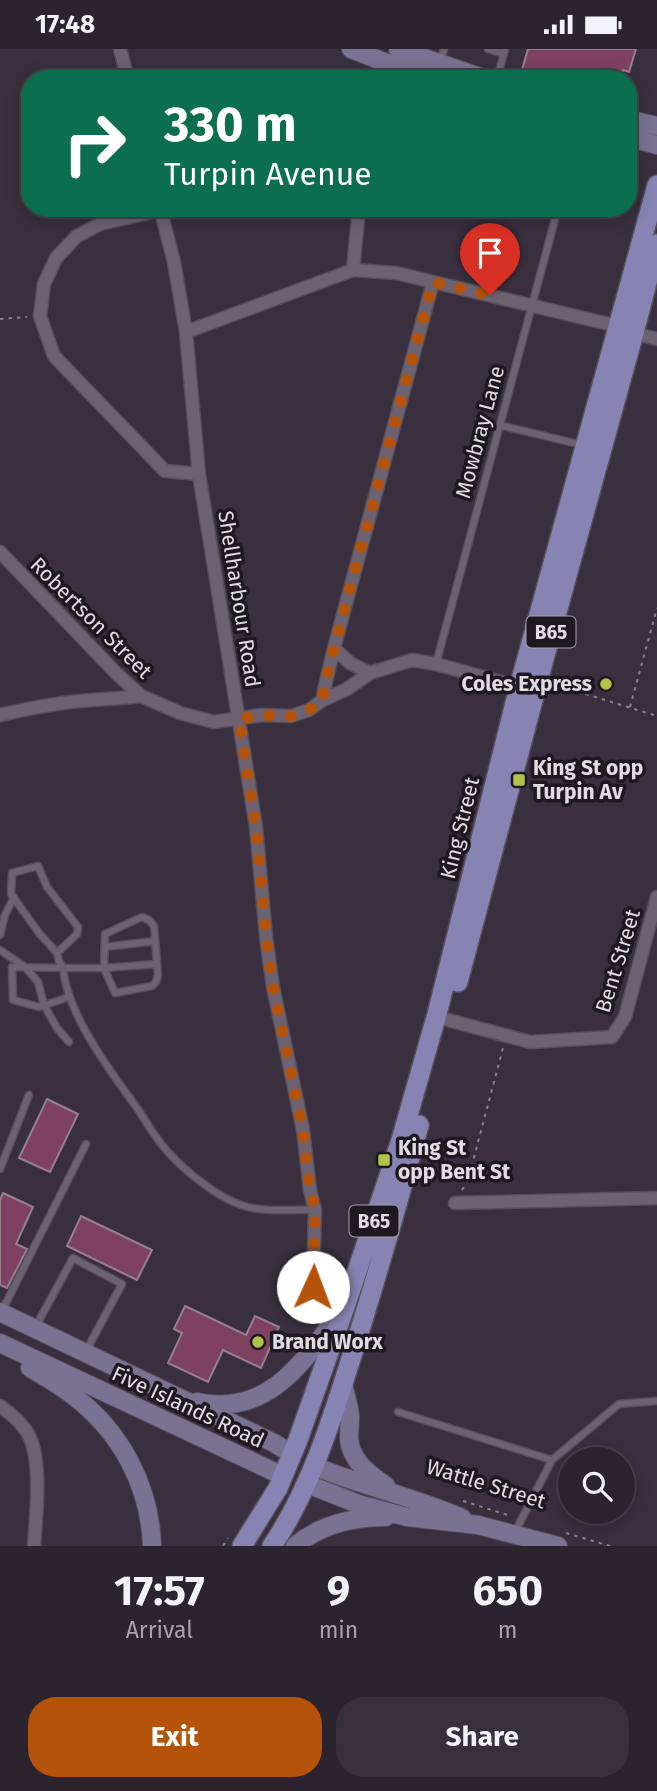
<!DOCTYPE html>
<style>
body{margin:0;font-family:"Fira Sans",sans-serif;background:#372f3a;color:#f1f3f6;height:100vh;display:flex;flex-direction:column;font-size:26px;white-space:nowrap}
*{box-sizing:border-box;margin:0}
p{font-size:23px;color:#a6a4aa}
.icon{flex:none;width:38px;height:38px;fill:none;stroke:currentColor;stroke-width:2;stroke-linecap:round;stroke-linejoin:round}
.map{position:relative;height:1497px;overflow:hidden}
.sheet{display:flex;flex-direction:column;background:#2b232e;flex:1}
.sheet>*{flex:none}
.top-card{position:absolute;left:21px;top:21px;width:616px;height:147px;border-radius:28px;box-shadow:0 4px 18px #0003,0 0 0 2px #47404a;background:#0b6e4f;color:#fff;overflow:hidden}
.buttons{position:absolute;left:558px;top:1398px;display:grid;gap:14px}
.buttons a{display:grid;place-items:center;width:77px;height:77px;border-radius:50%;background:#2b232e;box-shadow:0 4px 18px #0003,0 0 0 2px #47404a;font-size:35px}
.pin{position:absolute;display:grid;place-items:center;width:60px;height:60px;color:#fff;margin:-72px -30px;border-radius:50% 50% 50% 0;rotate:-45deg;box-shadow:0 0 7px #0007}
.pin .icon{rotate:45deg}
.me{position:absolute;width:77px;margin:-38px;rotate:2deg;stroke-linejoin:round;filter:drop-shadow(0 0 5px #0008)}
.turn{display:flex;align-items:center;gap:24px;height:147px;padding:0 28px;font-size:32px}
.turn .icon{width:91px;height:91px;stroke-width:2.5}
.turn b{display:block;font-size:49px;line-height:60px}
.eta{display:flex;justify-content:space-evenly;align-items:center;height:119px;text-align:center}
.eta b{font-size:42px;font-weight:700;line-height:49px}
.action{display:flex;gap:14px;margin-top:auto;padding:14px 28px}
.action a{flex:1;height:80px;border-radius:28px;background:#b45309;color:#fff;font-size:28px;font-weight:700;line-height:80px;text-align:center}
.action a+a{background:#372f3a;color:#f1f3f6}
.status{display:flex;justify-content:space-between;align-items:center;height:49px;padding:0 35px;background:#2b232e;direction:ltr}
.status svg{height:19px;fill:currentColor}
.map>svg:first-child{display:block}
.building{fill:#7e4162;stroke:#96818b;stroke-width:2}
.lines{fill:none;stroke-linecap:round;stroke-linejoin:round}
.service-casing{stroke:#564e5a;stroke-width:9}
.minor-casing{stroke:#564e5a;stroke-width:15}
.secondary-casing{stroke:#564e5a;stroke-width:20}
.primary-casing{stroke:#564e5a;stroke-width:22}
.path{stroke:#88808c;stroke-width:2;stroke-dasharray:3.5 5;stroke-linecap:butt}
.service{stroke:#6d6272;stroke-width:6}
.minor{stroke:#6d6272;stroke-width:12}
.secondary{stroke:#7a7292;stroke-width:18}
.primary{stroke:#8783b2;stroke-width:19}
.route{stroke:#b45309;stroke-width:12;stroke-dasharray:0 21.6}
.poi-dot{fill:#b3c24b;stroke:#1e1920;stroke-width:2.5}
.labels{text-anchor:middle;dominant-baseline:central;stroke-width:7;stroke-linejoin:round;paint-order:stroke}
.shield{fill:#1e1920;stroke:#a6a1a9;stroke-width:2}
.shield-label{font-size:19px;font-weight:bold;fill:#e1dbe4}
.street-label{font-size:21px;fill:#e1dbe4;stroke:#1e1920}
.poi-label{font-size:21px;font-weight:bold;fill:#e1dbe4;stroke:#1e1920;text-anchor:start}
</style>
<div class="status"><b>17:48</b><svg viewBox="0 0 49 12"><path d="M0 12V9h3v3zM5 12V6h3v6zM10 12V3h3v9zM15 12V0h3v12zM26 1h20v11H26zM47 4h2v5h-2z"/></svg></div>
<div class="map">
<svg width="657" height="1497" viewBox="0 0 657 1497">
<rect width="100%" height="100%" fill="#392f3e"/>
<path class="building" d="M 528,0 L 636,0 L 629,23 L 623,21 L 621,30 L 542,30 L 521,24 Z
M 47,1050 L 78,1065 L 50,1123 L 19,1109 Z
M 3,1144 L 33,1158 L 16,1195 L 27,1200 L 7,1239 L 0,1236 L 0,1151 Z
M 81,1167 L 152,1201 L 137,1231 L 67,1197 Z
M 185,1257 L 246,1286 L 255,1267 L 279,1278 L 261,1319 L 223,1301 L 208,1333 L 168,1314 L 182,1284 L 174,1280 Z"/>
<g class="lines">
<defs>
<path id="service" d="M 488,0 L 504,5
M 440,12 L 444,0
M 497,30 L 505,0
M 499,376 L 582,396
M 436,615 L 558,159
M 142,868 L 149,871 L 154,877 L 158,926 L 156,933 L 152,937 L 115,944 L 104,919 L 105,885 Z
M 0,886 L 5,866 L 14,848
M 105,898 L 155,892
M 0,901 L 25,918 L 38,933 L 44,956 L 57,979 L 69,993
M 57,904 L 77,885 L 78,878 L 47,838 L 38,817 L 12,824 L 11,845 L 39,884 L 57,904 L 59,912 L 63,919 L 12,918 L 13,951 L 39,958 L 69,948
M 157,915 L 104,919 L 63,919 C 67,965 110,1022 137,1059 C 147,1074 156,1090 168,1103 C 185,1122 217,1148 241,1156 C 264,1164 291,1160 315,1161
M 0,1120 L 29,1046
M 2,1262 L 86,1095
M 36,1277 L 73,1209 L 122,1235 L 86,1302
M 398,1363 L 552,1411
M 515,1483 L 552,1411 L 619,1355 L 657,1352"/>
<path id="minor" d="M 120,0 L 128,30
M 160,159 L 174,213 L 186,283 L 199,425 L 256,778 L 266,888 L 273,938 L 303,1081 L 310,1141 L 315,1161 L 313,1238
M 161,161 L 100,175 L 77,187 L 56,209 L 44,235 L 40,267 L 54,307 L 165,422 L 199,425
M 353,221 L 359,159
M 186,283 L 353,221 L 396,224 L 617,277
M 628,288 L 633,284 L 657,290
M 0,503 L 116,624 L 141,647 L 180,664 L 214,673 L 262,666 L 291,667 L 309,661 L 323,651 L 347,640 L 370,624 L 412,611 L 436,615 L 519,638 L 524,635
M 334,599 L 350,614 L 370,624
M 323,651 L 324,641 L 334,599 L 433,233
M 0,666 C 30,659 61,653 92,651 C 108,650 124,649 141,647
M 448,971 L 530,993 L 612,988 L 625,968 L 657,848
M 455,1154 L 657,1149
M 0,1357 C 10,1364 20,1372 27,1383 C 43,1409 36,1467 34,1497"/>
<path id="secondary" d="M 351,0 L 392,16 L 434,30
M 398,0 L 486,30
M 628,70 L 657,77
M 628,88 L 657,96
M 0,1263 L 274,1394 L 292,1405
M 0,1294 L 283,1427
M 30,1319 C 44,1327 58,1335 71,1345 C 120,1381 150,1436 152,1497
M 343,1334 C 345,1345 349,1356 350,1367 C 350,1375 349,1382 349,1390 C 351,1412 369,1425 386,1437
M 197,1353 C 269,1368 303,1313 340,1263
M 314,1417 C 362,1437 414,1448 462,1469
M 307,1435 L 361,1456 L 407,1468 L 478,1476 L 558,1497
M 295,1497 C 321,1475 353,1468 386,1468"/>
<path id="primary" d="M 458,933 L 544,610 L 634,284 L 657,195
M 242,1497 L 278,1439 L 298,1391 L 347,1252 L 401,1091 L 437,965 L 519,638 L 657,136
M 272,1497 C 309,1442 329,1379 349,1316 C 374,1237 397,1157 419,1076"/>
</defs>
<use href="#service" class="service-casing"/>
<use href="#minor" class="minor-casing"/>
<use href="#secondary" class="secondary-casing"/>
<use href="#primary" class="primary-casing"/>
<path class="path" d="M 0,270 L 27,268
M 553,635 L 657,667
M 630,658 L 657,559
M 462,1141 L 468,1131 L 503,999
M 463,1452 L 511,1467
M 566,1484 L 610,1497
M 223,1497 L 228,1489"/>
<use href="#service" class="service"/>
<use href="#minor" class="minor"/>
<use href="#secondary" class="secondary"/>
<use href="#primary" class="primary"/>
</g>
<g class="lines">
<path class="route" d="M 313,1238 L 315,1161 L 309,1135 L 303,1081 L 273,938 L 266,888 L 256,778 L 239,670 L 262,666 L 291,667 L 309,661 L 323,651 L 324,641 L 334,599 L 433,233 L 490,246"/>
</g>
<g class="poi-dot">
<circle cx="606" cy="635" r="7"/>
<rect x="512" y="724" width="14" height="14" rx="3.5"/>
<rect x="377" y="1104" width="14" height="14" rx="3.5"/>
<circle cx="258" cy="1293" r="7"/>
</g>
<g class="labels">
<g class="shield">
<rect x="526.5" y="567.5" width="49" height="31" rx="5"/>
<rect x="349.5" y="1156.5" width="49" height="31" rx="5"/>
</g>
<g class="shield-label">
<text x="551" y="583">B65</text>
<text x="374" y="1172">B65</text>
</g>
<g class="street-label">
<text transform="translate(480 383) rotate(-75)">Mowbray Lane</text>
<text transform="translate(239 550) rotate(81)">Shellharbour Road</text>
<text transform="translate(91 569) rotate(45)">Robertson Street</text>
<text transform="translate(460 779) rotate(-76)">King Street</text>
<text transform="translate(618 912) rotate(-73)">Bent Street</text>
<text transform="translate(188 1358) rotate(25)">Five Islands Road</text>
<text transform="translate(486 1435) rotate(17)">Wattle Street</text>
</g>
<g class="poi-label">
<text x="592" y="635" text-anchor="end">Coles Express</text>
<text x="533" y="719">King St opp<tspan x="533" dy="24">Turpin Av</tspan></text>
<text x="398" y="1099">King St<tspan x="398" dy="24">opp Bent St</tspan></text>
<text x="272" y="1293">Brand Worx</text>
</g>
</g>
</svg>
<div class="buttons">
<a><svg class="icon" aria-label="search" viewBox="0 0 24 24"><circle cx="10" cy="10" r="6"/><path d="M15 15l6 6"/></svg></a>
</div>
<div class="pin" style="left:490px;top:246px;background:#d93025"><svg class="icon" aria-label="arrive" viewBox="0 0 24 24"><path d="M6 21V4h12l-3 4 3 4H6"/></svg></div>
<svg class="me" style="left:313px;top:1238px" viewBox="-20 -20 40 40"><circle r="19" fill="#fff"/><path d="M0-13L10 11 0 6-10 11z" fill="#b45309"/></svg>
<div class="top-card">
<div class="turn"><svg class="icon" aria-label="right" viewBox="0 0 24 24"><path d="M7 20v-9h11M14 6l5 5-5 5"/></svg><div><b>330 m</b>Turpin Avenue</div></div>
</div>
</div>
<section class="sheet">
<div class="eta">
<div><b>17:57</b><p>Arrival</p></div>
<div><b>9</b><p>min</p></div>
<div><b>650</b><p>m</p></div>
</div>
<div class="action"><a>Exit</a><a>Share</a></div>
</section>
